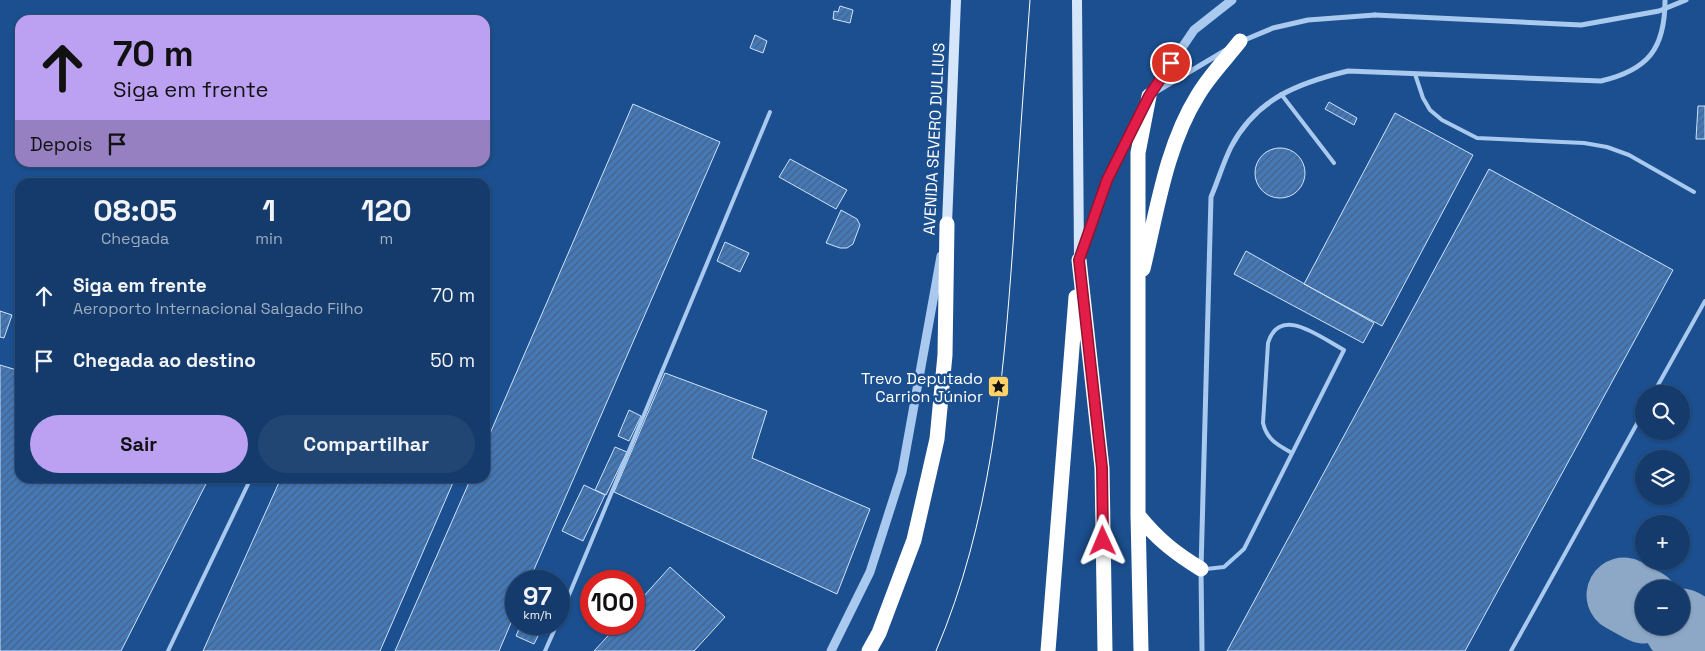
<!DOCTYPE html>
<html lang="pt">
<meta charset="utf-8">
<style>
body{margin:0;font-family:"Space Grotesk",sans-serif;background:#214673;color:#f1f3f6;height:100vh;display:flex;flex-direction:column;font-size:19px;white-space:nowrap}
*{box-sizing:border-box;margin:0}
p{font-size:16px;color:#9dadc1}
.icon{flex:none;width:28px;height:28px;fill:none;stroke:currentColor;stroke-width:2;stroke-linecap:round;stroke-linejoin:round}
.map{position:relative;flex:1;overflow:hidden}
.side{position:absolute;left:15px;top:178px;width:475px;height:305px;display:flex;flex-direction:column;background:#143b6b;border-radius:15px;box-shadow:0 1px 4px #0004,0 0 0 1px #33557e}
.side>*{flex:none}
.top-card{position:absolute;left:15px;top:15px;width:475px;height:152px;border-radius:15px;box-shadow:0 1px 4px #0004,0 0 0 1px #33557e;background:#bca0f2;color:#111;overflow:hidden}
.controls{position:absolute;left:1635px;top:385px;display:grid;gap:10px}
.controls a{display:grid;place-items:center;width:55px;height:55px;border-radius:50%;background:#143b6b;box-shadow:0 1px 4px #0004,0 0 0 1px #33557e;font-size:25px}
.speed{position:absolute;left:505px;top:570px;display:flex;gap:10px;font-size:25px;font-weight:700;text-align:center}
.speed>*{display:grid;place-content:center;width:65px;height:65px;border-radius:50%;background:#143b6b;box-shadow:0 1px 4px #0004,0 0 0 1px #33557e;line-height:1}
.speed small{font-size:12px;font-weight:400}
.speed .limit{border:8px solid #d22;background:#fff;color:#111}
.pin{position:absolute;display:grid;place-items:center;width:42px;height:42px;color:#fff;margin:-21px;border:2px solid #fff;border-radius:50%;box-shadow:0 1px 5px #0007}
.me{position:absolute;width:55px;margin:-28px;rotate:359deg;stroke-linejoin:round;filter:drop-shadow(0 0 4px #0008)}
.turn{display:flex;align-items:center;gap:18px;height:105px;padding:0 15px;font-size:22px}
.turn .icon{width:65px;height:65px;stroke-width:2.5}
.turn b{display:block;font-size:35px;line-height:42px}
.then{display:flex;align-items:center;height:48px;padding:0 15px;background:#0003;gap:10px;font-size:19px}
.eta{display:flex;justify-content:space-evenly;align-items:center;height:85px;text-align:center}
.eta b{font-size:30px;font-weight:600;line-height:35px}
.cta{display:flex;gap:10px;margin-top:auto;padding:10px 15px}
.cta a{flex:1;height:58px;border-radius:30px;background:#bca0f2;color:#111;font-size:20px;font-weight:600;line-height:58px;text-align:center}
.cta a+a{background:#214673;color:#f1f3f6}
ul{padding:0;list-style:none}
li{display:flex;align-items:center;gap:15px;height:65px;padding:0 15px}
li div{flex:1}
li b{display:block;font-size:19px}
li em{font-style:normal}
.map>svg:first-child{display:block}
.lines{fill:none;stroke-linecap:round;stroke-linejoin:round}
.taxiway{stroke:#8da7c7;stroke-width:75}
.building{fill:url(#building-hatch);stroke:#cfe3fa}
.service{stroke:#a9c9ee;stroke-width:4}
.minor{stroke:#a9c9ee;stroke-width:5}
.tertiary{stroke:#a9c9ee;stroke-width:9}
.secondary{stroke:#d6e6fa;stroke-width:10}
.motorway{stroke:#fff;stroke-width:15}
.tram{stroke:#fff;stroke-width:1}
.minor-bridge{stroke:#a9c9ee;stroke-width:5}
.route-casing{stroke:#92132f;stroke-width:12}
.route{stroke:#e11d48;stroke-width:9}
.labels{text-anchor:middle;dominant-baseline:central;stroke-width:5;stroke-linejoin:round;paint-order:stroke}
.street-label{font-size:16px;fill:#fff;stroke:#1b4f8f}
.poi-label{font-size:16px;fill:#fff;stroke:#1b4f8f;text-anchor:end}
</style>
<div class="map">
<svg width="1705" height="651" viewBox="0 0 1705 651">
<defs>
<pattern id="building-hatch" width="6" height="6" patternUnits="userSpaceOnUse" patternTransform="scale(1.25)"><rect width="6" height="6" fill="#4478b7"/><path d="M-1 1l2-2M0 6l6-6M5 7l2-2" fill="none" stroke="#486282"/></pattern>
</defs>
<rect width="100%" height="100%" fill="#1b4f8f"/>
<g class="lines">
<path class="taxiway" d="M 1624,595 L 1644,606
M 1681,626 L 1705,640"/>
</g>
<path class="building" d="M 840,6 L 853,10 L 850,23 L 833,19 L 834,11 L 838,12 Z
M 755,35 L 767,41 L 763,53 L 750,48 Z
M 1329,102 L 1357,118 L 1354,125 L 1325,109 Z
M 633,104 L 720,142 L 529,581 L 516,581 L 516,611 L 499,651 L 395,651 L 471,478 L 485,478 L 485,445 Z
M 1698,106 L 1705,106 L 1705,139 L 1696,139 Z
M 1395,113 L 1473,155 L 1382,326 L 1304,284 Z
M1255 173a25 25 0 1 1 50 0a25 25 0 1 1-50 0Z
M 790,159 L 847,190 L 836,209 L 779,177 Z
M 1489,169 L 1673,270 L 1465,651 L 1227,651 Z
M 841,210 L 857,219 L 860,225 L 853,244 L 847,248 L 840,248 L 826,243 Z
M 725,242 L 749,253 L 740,272 L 717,261 Z
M 1246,251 L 1374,323 L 1363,343 L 1234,274 Z
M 0,311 L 12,315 L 4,338 L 0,337 Z
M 0,365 L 20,371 L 20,478 L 209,478 L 121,651 L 0,651 Z
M 665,373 L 767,411 L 752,458 L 870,509 L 837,594 L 614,492 Z
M 629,410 L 641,416 L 629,441 L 618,436 Z
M 615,447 L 627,452 L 606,495 L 595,490 Z
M 281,478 L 455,478 L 380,651 L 203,651 Z
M 584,485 L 605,495 L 583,541 L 562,531 Z
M 670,567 L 725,617 L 694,651 L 594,651 L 619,624 L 634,624 L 634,607 Z
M 521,624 L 544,624 L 534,644 L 516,636 Z"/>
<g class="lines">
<path class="service" d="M 1415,74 L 1423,98 L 1430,110 L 1442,120 L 1477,138 L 1584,143 L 1607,147 L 1629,155 L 1694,192
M 1281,94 L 1334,163
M 1653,394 L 1705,301
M 1206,569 L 1224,567 L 1244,549 L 1344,350 C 1321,338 1280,304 1268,343 L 1263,423 C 1267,440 1278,445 1292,453
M 559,619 L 770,112
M 168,651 L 251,478
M 545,651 L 557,624
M 1511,651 L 1644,411"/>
<path class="minor" d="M 1242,41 L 1273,28 L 1308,20 L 1375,15
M 1154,93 L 1226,50
M 1202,651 L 1201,569 L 1211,197 C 1218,181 1223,163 1231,147 C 1256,99 1298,83 1348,71 L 1601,81 C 1648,70 1665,49 1665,0"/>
<path class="tertiary" d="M 1147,99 L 1194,30 L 1232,0
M 1080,255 L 1107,180 L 1141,111
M 831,651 L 870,572 L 902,472 L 941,256"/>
<path class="secondary" d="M 1077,0 L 1079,260
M 947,224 L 956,0"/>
<path class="motorway" d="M 1079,260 L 1102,468 L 1105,651
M 1143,269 C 1157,211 1166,146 1198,95 C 1209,76 1226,59 1240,41
M 1138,515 C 1157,539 1175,553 1201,569
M 869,651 L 879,633 L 914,540 L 937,439 L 945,355 L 947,224
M 1048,651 L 1076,297
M 1141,651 L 1138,515 L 1138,153 L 1149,96"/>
<path class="tram" d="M 936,651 C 991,522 1003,384 1013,245 C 1018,163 1024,82 1030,0"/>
<path class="minor-bridge" d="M 1375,15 L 1581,25 L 1659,11 L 1686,0"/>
</g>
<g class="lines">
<defs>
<path id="route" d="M 1103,541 L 1102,468 L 1079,260 L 1107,180 L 1149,96 L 1171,63"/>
</defs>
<use href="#route" class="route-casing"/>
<use href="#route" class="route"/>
</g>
<defs>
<symbol id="sight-square" viewBox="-11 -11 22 22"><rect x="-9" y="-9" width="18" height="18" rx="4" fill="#ffd166" stroke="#1b4f8f"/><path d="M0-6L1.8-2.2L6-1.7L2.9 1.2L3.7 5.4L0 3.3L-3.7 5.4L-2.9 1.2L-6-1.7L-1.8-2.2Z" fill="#111"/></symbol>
</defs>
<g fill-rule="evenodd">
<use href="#sight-square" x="986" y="374" width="25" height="25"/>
</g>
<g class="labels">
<g class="street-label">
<text transform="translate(934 139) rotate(-87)">AVENIDA SEVERO DULLIUS</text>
</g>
<g class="poi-label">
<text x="983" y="378">Trevo Deputado<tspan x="983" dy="18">Carrion Júnior</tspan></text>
</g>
</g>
</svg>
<div class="controls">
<a><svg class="icon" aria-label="search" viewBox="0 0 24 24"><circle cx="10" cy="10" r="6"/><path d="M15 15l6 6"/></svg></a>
<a><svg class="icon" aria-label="layers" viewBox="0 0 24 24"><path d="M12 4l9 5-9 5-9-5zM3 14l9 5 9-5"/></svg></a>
<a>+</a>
<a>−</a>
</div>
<div class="speed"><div>97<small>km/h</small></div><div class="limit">100</div></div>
<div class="pin" style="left:1171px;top:63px;background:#d93025"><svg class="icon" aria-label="arrive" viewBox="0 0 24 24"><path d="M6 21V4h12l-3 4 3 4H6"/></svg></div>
<svg class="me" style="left:1103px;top:541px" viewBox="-20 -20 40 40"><path d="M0-17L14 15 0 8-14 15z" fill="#e11d48" stroke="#fff" stroke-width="4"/></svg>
<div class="top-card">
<div class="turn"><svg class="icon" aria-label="ahead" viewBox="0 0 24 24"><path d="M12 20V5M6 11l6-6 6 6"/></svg><div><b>70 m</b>Siga em frente</div></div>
<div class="then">Depois<svg class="icon" aria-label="arrive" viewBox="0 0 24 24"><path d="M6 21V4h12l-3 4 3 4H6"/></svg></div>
</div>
<section class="side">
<div class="eta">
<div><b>08:05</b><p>Chegada</p></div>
<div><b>1</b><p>min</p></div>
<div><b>120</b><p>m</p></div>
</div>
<ul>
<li><svg class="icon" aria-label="ahead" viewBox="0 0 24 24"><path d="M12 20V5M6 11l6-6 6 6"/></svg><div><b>Siga em frente</b><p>Aeroporto Internacional Salgado Filho</p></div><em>70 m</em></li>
<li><svg class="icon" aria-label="arrive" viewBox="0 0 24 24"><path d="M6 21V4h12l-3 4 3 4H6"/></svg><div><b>Chegada ao destino</b></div><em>50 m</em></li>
</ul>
<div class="cta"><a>Sair</a><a>Compartilhar</a></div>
</section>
</div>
